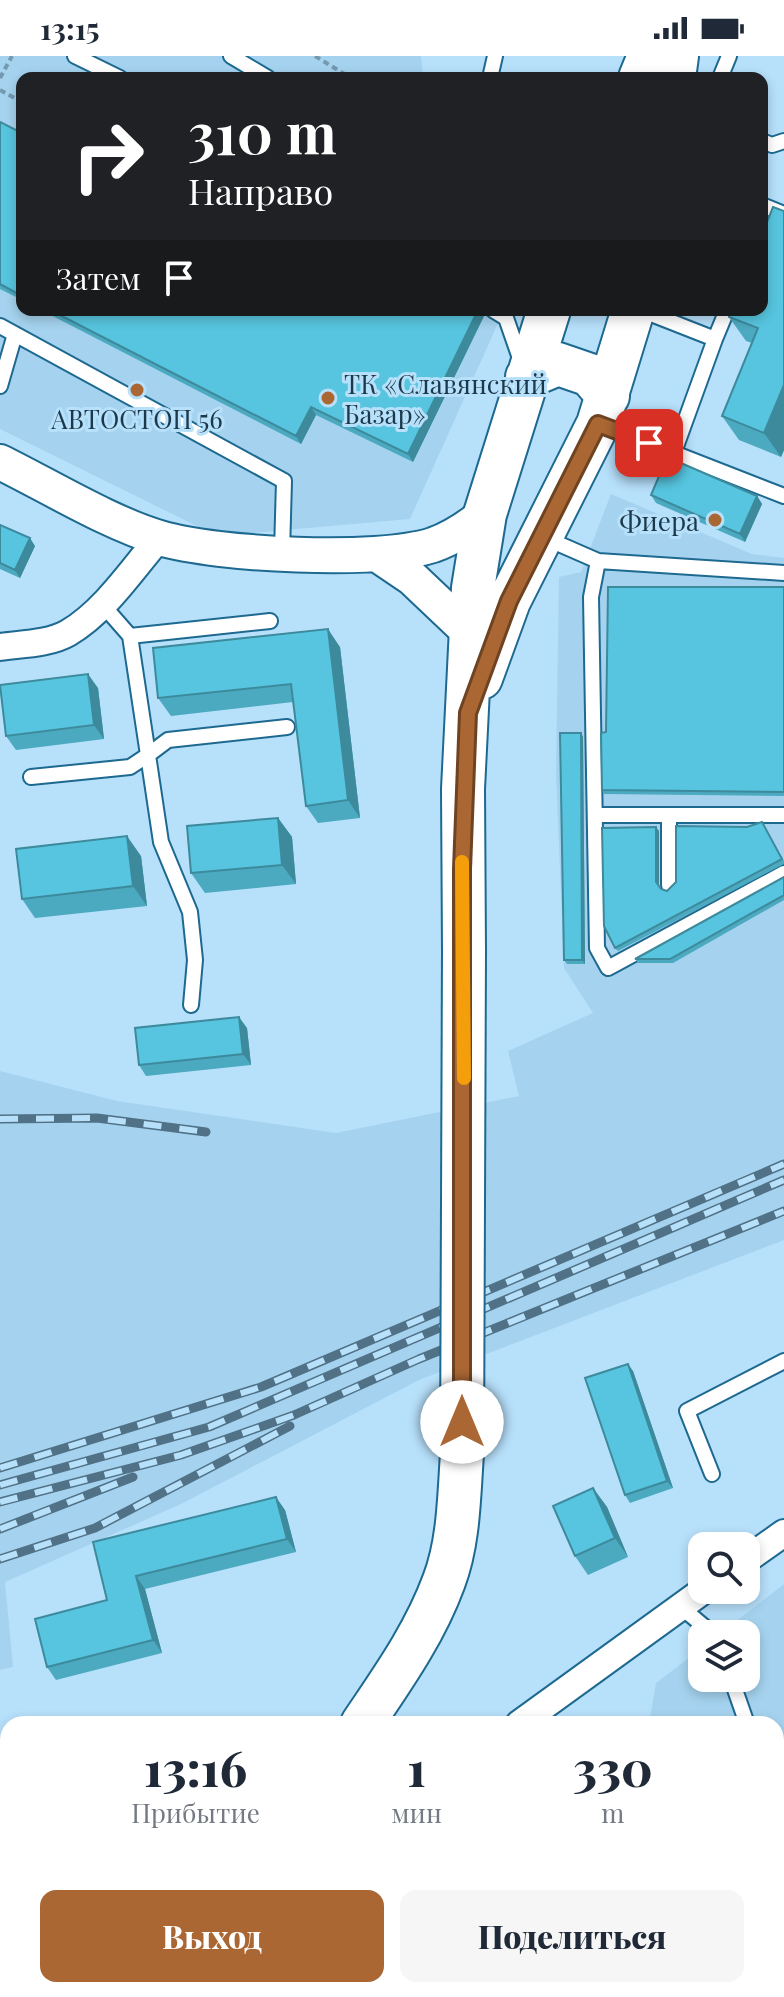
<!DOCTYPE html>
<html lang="ru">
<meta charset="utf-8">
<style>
body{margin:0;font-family:"Playfair Display",serif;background:#f6f6f7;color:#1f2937;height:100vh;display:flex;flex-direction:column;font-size:30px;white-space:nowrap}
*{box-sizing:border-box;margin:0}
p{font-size:26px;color:#747a83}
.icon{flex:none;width:44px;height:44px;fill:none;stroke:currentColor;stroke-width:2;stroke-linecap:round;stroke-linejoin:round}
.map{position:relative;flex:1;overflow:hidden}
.details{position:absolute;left:0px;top:1660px;width:784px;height:282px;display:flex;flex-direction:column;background:#fff;border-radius:24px 24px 0 0;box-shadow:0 4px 12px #0003}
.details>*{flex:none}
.top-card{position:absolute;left:16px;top:16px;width:752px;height:244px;border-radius:16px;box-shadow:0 4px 12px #0003;background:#202124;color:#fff;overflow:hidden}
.controls{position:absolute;left:688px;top:1476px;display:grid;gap:16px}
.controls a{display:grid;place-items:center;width:72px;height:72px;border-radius:16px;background:#fff;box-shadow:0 4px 12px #0003;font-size:40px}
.pin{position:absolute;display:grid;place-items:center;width:68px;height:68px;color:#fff;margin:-34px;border-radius:16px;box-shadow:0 4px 12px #0006}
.me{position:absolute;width:88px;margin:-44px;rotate:0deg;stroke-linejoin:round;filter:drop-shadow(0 0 6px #0008)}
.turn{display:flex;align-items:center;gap:28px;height:168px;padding:0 40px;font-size:36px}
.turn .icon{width:104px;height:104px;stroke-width:2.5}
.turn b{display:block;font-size:56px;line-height:68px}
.then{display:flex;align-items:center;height:76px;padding:0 40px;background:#0003;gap:16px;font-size:30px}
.eta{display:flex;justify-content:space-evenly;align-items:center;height:136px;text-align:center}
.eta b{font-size:48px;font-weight:800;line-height:56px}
.cta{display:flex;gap:16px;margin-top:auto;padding:16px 40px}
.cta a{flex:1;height:92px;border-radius:16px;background:#aa6734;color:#fff;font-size:32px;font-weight:800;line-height:92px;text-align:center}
.cta a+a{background:#f6f6f7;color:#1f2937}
.status{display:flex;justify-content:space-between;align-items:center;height:56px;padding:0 40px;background:#fff;direction:ltr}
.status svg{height:22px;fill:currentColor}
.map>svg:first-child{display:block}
.built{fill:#a5d3ef}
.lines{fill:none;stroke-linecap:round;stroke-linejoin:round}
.service-casing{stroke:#1d6990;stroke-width:18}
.minor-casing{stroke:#1d6990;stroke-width:30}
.tertiary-casing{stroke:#1d6990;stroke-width:38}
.primary-casing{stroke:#1d6990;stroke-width:46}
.path{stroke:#7599b0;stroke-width:4;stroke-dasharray:6 4;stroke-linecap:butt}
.service{stroke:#fff;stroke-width:14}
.minor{stroke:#fff;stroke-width:26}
.tertiary{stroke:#fff;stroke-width:34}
.primary{stroke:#fff;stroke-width:42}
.rail-casing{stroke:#507186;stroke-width:9}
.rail{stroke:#b7e0fb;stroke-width:6;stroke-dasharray:18;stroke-linecap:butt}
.primary-bridge-casing{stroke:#1d6990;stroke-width:46;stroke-linecap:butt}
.primary-bridge{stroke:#fff;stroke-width:42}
.wall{fill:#4ba9c0}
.shaded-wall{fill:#3d8a9c}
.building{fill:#57c5df;stroke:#3d8a9c;stroke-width:2}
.route-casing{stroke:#6e4322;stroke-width:20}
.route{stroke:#aa6734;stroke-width:14}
.slow{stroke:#f59e0b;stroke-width:14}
.poi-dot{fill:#aa6734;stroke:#b7e0fb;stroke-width:3}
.labels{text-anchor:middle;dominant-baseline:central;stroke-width:6;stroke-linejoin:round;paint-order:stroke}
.poi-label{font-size:26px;fill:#1c394b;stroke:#b7e0fb;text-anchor:start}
</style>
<div class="status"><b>13:15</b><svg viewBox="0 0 49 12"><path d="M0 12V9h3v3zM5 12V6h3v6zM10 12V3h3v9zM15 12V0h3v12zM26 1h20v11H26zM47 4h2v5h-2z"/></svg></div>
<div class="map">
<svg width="784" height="1941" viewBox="0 0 784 1941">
<rect width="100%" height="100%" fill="#b7e0fb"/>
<path class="built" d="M 0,0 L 421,0 L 423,22 L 22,22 L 22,254 L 504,254 L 410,463 L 217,480 L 0,373 Z
M 611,438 L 752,498 L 784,502 L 784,1184 L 419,1324 L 179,1449 L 5,1526 L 13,1611 L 0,1614 L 0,1015 L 117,1045 L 336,1077 L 519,1040 L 508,995 L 593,957 L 564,912 L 556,716 L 559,521 L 581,516 Z
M 784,1528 L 784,1941 L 589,1941 L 592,1934 L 776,1934 L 776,1668 L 649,1668 L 656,1627 L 702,1592 L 702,1622 L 746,1622 L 746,1578 L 720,1578 Z"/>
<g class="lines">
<defs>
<path id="service" d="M 75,0 L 120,22
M 231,0 L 268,22
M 490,22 L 495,0
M 720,22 L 729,0
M 762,85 L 772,89 L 784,85
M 762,149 L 784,158
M 493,254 L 506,262 L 522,308
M 641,254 L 715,283 L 674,396
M 0,270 L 284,425 L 282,496
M 715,283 L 727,254
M 0,330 L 15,278
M 602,369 L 784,440
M 543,481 L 598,505 L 784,517
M 598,505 L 591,541 L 597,892 L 608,912 L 784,817
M 130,580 L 270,565
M 31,721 L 130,711 L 148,699 L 130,580 L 102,548
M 595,759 L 784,759
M 669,829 L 669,760
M 191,949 L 195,904 L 190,856 L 161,786 L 148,699 L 168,684 L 287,671
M 712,1418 L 687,1355 L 784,1305
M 681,1551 L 713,1578
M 731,1622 L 747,1668
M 776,1697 L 784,1701
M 0,1725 L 8,1726
M 492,1934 L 496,1941"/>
<path id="minor" d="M 0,591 C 21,588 49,588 68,577 C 104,556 132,514 159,482
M 746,1504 L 784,1477
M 519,1668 L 704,1534
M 245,1941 L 249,1934"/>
<path id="tertiary" d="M 0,406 C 47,429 111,468 160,482 C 217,499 377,507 433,489 C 453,482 469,471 485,458
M 378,499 L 412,522 L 470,577"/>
<path id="primary" d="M 640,22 L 649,0
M 674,22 L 677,0
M 527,321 L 558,308 L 590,319 L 608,340
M 481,622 L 509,545 L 598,368 L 633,254
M 464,895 L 463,733 L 473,532 L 485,458 L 549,254
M 362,1668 C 393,1622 425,1577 444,1525 C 459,1486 459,1439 462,1398
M 197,1941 L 201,1934"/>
</defs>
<use href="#service" class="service-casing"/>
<use href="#minor" class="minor-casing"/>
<use href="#tertiary" class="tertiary-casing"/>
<use href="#primary" class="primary-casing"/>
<path class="path" d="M 315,0 L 351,22
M 0,22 L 12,0
M 0,34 L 22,46"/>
<use href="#service" class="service"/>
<use href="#minor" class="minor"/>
<use href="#tertiary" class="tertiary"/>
<use href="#primary" class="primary"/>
<defs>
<path id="rail" d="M 0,1063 L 97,1062 L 206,1076
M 0,1412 L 261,1331 L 784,1108
M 0,1429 L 209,1371 L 784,1124
M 0,1446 L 181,1399 L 294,1359 L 419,1303 L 784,1155
M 0,1473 L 133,1421
M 0,1503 L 95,1472 L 290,1370"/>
</defs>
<use href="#rail" class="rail-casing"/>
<use href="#rail" class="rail"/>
<defs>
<path id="primary-bridge" d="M 462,1398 L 464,895"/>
</defs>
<use href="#primary-bridge" class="primary-bridge-casing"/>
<use href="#primary-bridge" class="primary-bridge"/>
</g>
<path class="wall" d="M 0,66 L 22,77 L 22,244 L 0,233 Z
M 784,155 L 784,394 L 781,401 L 739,384 L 722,360 L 752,287 L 746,285 L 729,261 Z
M 41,254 L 479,254 L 484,260 L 413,406 L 316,359 L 301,388 Z
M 651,439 L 757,440 L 762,448 L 745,486 L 656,447 Z
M 0,469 L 35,490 L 20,522 L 0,513 Z
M 784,531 L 784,740 L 604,738 L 602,734 L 606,676 Z
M 340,591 L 360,762 L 318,767 L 306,750 L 293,646 L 171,660 L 158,642 Z
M 98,632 L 104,683 L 16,694 L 6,680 Z
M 581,677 L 583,681 L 585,908 L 567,908 L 564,904 Z
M 278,762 L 292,781 L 296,828 L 205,837 L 191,817 Z
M 762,766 L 784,805 L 784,808 L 618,895 L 615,892 L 659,775 L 659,830 L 661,833 L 667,835 L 747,771 Z
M 141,800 L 147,850 L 35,862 L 22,843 Z
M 784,821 L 784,844 L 673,907 L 638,907 L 635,903 Z
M 247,972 L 251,1009 L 146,1020 L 139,1009 Z
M 633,1315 L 673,1432 L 630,1447 L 625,1439 Z
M 593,1432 L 607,1451 L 628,1501 L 588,1519 L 575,1500 Z
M 285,1454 L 296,1496 L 145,1533 L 162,1597 L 56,1624 L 47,1611 L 107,1544 L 93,1486 Z
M 0,1746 L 8,1748 L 8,1799 L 0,1798 Z
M 337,1934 L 411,1934 L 413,1937 L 411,1941 L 351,1941 Z"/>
<path class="shaded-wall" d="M 478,254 L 479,254 L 484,260 L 413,406 L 408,398 Z
M 784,329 L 784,394 L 781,401 L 764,377 Z
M 311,351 L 316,359 L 301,388 L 296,380 Z
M 757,440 L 762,448 L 745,486 L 740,478 Z
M 30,482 L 35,490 L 20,522 L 15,514 Z
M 328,573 L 340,591 L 360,762 L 348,744 Z
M 88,618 L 98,632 L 104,683 L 94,669 Z
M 581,677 L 583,681 L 585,908 L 582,904 Z
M 278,762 L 292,781 L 296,828 L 282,809 Z
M 656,771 L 659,775 L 659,830 L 656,826 Z
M 127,780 L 141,800 L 147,850 L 133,830 Z
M 239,961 L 247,972 L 251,1009 L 243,998 Z
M 628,1308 L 633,1315 L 673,1432 L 667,1425 Z
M 593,1432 L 607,1451 L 628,1501 L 615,1482 Z
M 276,1441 L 285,1454 L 296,1496 L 287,1483 Z
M 136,1520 L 145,1533 L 162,1597 L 153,1584 Z
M 784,1880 L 784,1921 L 779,1941 L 769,1941 L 770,1934 L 776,1934 L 776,1912 Z
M 23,1934 L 24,1934 L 29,1941 L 20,1941 Z
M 135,1934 L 147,1934 L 145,1941 L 133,1941 Z
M 401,1934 L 411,1934 L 413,1937 L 411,1941 L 398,1941 Z"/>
<path class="building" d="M 0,66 L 22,77 L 22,240 L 0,228 Z
M 773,151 L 784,155 L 784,329 L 764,377 L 722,360 L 758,272 L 729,261 L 731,254 L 762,254 L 762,179 Z
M 50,254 L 478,254 L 408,398 L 311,351 L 296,380 Z
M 667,401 L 757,440 L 740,478 L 651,439 Z
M 0,469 L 30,482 L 15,514 L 0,507 Z
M 608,531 L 784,531 L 784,736 L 602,734 L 601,677 L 606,676 Z
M 328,573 L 348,744 L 306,750 L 291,628 L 158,642 L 153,592 Z
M 88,618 L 94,669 L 6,680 L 0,629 Z
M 560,677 L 581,677 L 582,904 L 564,904 Z
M 278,762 L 282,809 L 191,817 L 187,770 Z
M 762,766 L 782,803 L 615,892 L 604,870 L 602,772 L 656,771 L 656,826 L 661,833 L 667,835 L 676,826 L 676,770 L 747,771 Z
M 127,780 L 133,830 L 22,843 L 16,793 Z
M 784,821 L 784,839 L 670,903 L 635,903 Z
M 239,961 L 243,998 L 139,1009 L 135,972 Z
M 628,1308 L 667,1425 L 625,1439 L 585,1322 Z
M 593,1432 L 615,1482 L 575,1500 L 553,1450 Z
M 276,1441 L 287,1483 L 136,1520 L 153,1584 L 47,1611 L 35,1563 L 107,1544 L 93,1486 Z
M 0,1746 L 8,1748 L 8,1790 L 0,1788 Z
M 776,1832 L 784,1834 L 784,1880 L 776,1912 Z
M 0,1923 L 8,1927 L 8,1934 L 23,1934 L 20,1941 L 0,1941 Z
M 81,1934 L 135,1934 L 133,1941 L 79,1941 Z
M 351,1934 L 401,1934 L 398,1941 L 364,1941 Z
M 621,1934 L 770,1934 L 769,1941 L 619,1941 Z"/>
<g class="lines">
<defs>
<path id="route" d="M 462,1366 L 462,813 L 468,657 L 509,545 L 598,368 L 649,387"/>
</defs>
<use href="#route" class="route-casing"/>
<use href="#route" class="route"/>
<path class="slow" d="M 462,806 L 464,1022"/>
</g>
<g class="poi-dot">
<circle cx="137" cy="334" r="8"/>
<circle cx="328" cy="342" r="8"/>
<circle cx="715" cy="464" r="8"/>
</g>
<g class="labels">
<g class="poi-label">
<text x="344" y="327">ТК «Славянский<tspan x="344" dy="30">Базар»</tspan></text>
<text x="137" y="362" text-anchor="middle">АВТОСТОП 56</text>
<text x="699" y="464" text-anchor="end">Фиера</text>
</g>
</g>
</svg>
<div class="controls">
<a><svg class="icon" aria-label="search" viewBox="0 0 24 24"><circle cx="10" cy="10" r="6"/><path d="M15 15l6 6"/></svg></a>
<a><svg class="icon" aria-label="layers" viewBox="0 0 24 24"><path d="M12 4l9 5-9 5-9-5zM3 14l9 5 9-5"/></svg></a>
</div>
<div class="pin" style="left:649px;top:387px;background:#d93025"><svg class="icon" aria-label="arrive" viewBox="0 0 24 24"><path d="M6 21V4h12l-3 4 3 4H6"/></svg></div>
<svg class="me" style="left:462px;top:1366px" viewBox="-20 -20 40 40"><circle r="19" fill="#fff"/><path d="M0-13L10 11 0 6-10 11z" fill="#aa6734"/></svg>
<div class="top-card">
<div class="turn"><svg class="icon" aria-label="right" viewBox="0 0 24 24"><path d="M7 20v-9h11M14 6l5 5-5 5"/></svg><div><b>310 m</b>Направо</div></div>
<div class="then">Затем<svg class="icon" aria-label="arrive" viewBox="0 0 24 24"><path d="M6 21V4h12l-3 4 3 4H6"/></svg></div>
</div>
<section class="details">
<div class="eta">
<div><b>13:16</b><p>Прибытие</p></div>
<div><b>1</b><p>мин</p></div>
<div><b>330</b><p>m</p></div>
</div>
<div class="cta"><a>Выход</a><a>Поделиться</a></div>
</section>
</div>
